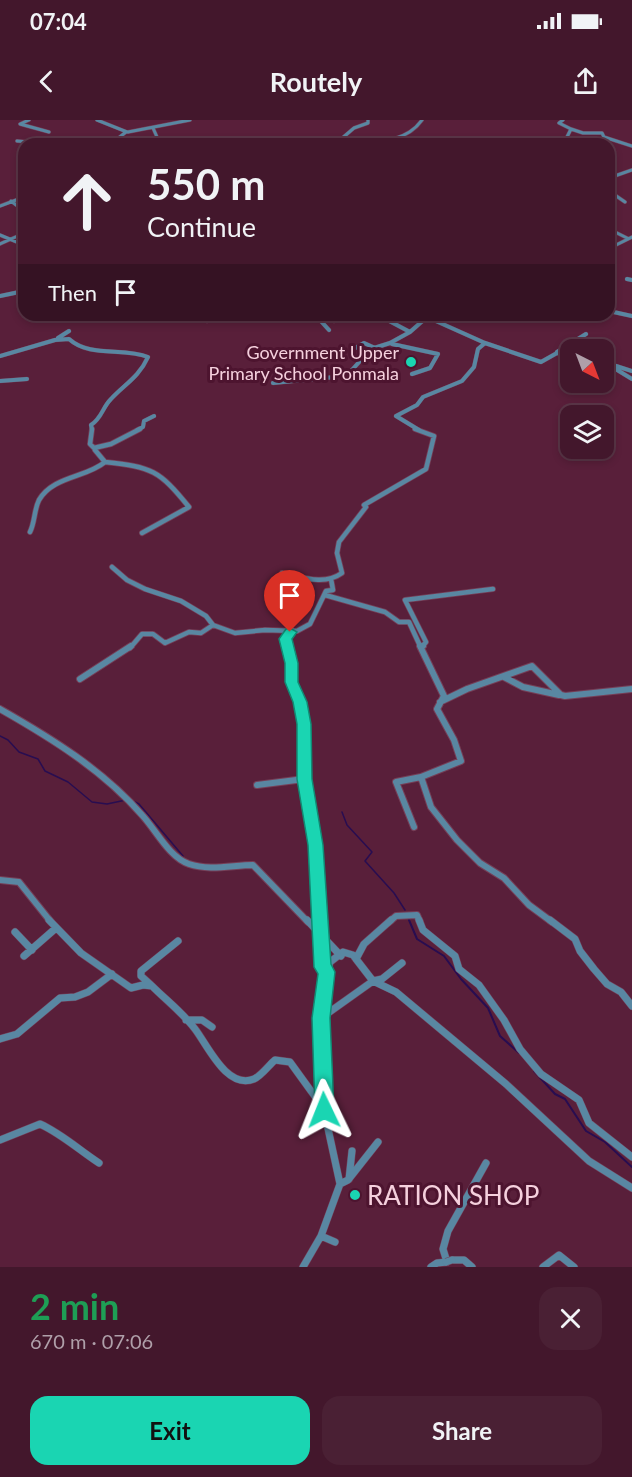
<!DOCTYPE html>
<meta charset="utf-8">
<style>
body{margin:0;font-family:Lato,sans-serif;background:#4a2034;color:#f1f3f6;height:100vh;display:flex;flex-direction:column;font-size:22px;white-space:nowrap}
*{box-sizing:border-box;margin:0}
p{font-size:20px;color:#af9fa9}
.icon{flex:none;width:33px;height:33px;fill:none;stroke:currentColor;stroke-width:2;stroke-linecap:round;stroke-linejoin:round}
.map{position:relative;height:1147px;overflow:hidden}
.side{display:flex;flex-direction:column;background:#43172c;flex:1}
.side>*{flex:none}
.banner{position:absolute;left:18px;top:18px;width:597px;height:183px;border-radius:18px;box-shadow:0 3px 9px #0003,0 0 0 2px #5b3648;background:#43172c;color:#f1f3f6;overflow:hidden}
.needle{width:39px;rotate:138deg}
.tools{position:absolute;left:560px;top:219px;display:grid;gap:12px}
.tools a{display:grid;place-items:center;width:54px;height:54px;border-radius:12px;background:#43172c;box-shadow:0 3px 9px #0003,0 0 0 2px #5b3648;font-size:30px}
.pin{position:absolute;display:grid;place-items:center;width:51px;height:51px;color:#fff;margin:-62px -26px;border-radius:50% 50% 50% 0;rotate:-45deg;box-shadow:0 0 6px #0007}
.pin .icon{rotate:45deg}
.me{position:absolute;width:66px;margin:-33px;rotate:358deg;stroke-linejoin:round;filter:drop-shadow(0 0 4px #0008)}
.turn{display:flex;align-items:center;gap:21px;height:126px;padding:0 30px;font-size:27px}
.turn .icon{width:78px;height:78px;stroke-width:2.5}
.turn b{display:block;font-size:42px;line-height:51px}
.then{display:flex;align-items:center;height:57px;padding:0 30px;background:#0003;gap:12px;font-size:22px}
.round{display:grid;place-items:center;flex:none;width:63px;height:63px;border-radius:18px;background:#4a2034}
.headline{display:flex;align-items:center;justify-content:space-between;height:102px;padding:0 30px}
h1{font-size:36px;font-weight:700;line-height:45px;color:#1e9e55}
.action{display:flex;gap:12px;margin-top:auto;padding:12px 30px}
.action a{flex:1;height:69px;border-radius:18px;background:#1ad5b2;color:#111;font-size:24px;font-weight:700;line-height:69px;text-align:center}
.action a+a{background:#4a2034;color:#f1f3f6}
.status{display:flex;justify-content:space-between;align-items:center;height:42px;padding:0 30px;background:#43172c;direction:ltr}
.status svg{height:16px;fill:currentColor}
header{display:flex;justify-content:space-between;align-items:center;height:78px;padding:0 30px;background:#43172c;font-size:27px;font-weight:700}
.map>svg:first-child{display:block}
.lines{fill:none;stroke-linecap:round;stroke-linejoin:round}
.stream-far1{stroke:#280d51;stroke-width:1.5}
.stream{stroke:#280d51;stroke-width:2}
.minor-far4-casing{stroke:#753f57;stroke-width:4}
.minor-far3-casing{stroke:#753f57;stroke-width:4.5}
.minor-far2-casing{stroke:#753f57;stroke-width:6}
.minor-far1-casing{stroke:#753f57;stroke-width:8}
.minor-casing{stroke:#753f57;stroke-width:8}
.minor-far4{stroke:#5987a2;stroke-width:3}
.minor-far3{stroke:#5987a2;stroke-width:4}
.minor-far2{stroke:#5987a2;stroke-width:4.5}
.minor-far1{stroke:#5987a2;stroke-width:6}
.minor{stroke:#5987a2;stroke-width:7}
.minor-bridge-casing{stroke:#753f57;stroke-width:8;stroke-linecap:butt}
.minor-bridge{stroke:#5987a2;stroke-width:7}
.route{fill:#1ad5b2;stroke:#118a74;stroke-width:1.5}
.poi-dot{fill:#1ad5b2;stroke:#4d142f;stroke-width:2}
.labels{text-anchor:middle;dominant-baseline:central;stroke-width:6;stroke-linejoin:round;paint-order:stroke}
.far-poi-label{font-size:18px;fill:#f5d0dd;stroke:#4d142f;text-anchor:end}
.near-poi-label{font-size:26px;fill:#f5d0dd;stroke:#4d142f;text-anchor:start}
</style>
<div class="status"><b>07:04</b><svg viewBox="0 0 49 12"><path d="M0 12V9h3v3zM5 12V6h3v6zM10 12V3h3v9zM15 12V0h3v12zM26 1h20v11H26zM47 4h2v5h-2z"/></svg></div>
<header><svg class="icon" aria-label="back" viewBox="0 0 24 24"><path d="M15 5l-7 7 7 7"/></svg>Routely<svg class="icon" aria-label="share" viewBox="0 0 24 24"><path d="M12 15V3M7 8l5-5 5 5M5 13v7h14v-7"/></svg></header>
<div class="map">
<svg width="632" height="1147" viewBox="0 0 632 1147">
<rect width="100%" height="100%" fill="#591f3a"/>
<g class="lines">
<path class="stream-far1" d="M 0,616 L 8,620 L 19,632 L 38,639 L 45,651 L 68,662 L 92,682 L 107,684 L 126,680
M 131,680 L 139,684 L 183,736
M 342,692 L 347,705 L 372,732 L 365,741 L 394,773 L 405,790"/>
<path class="stream" d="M 409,800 L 417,819 L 444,836 L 461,859 L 488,888 L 500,916 L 519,933
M 534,951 L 555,974 L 565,979 L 586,1011 L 605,1022 L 632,1047"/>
<defs>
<path id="minor-far4" d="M 29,0 L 20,4 L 49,12
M 97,0 L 127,12
M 563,0 L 559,3 L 571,9 L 567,17 L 575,24
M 153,8 L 157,17 L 170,24
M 571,9 L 583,13 L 602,13 L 604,17 L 632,26
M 128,12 L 190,0
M 17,21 L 41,23 L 77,20
M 111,24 L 126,12
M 343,24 L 340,20 L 354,8 L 368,3 L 368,0
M 351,24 C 376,22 406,23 422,0
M 609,58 L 632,50
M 609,71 L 625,82
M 11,81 L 24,91
M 0,86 L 24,77
M 609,109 L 627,118
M 0,115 L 24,125
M 609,123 L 616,125 L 632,117
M 0,124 L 20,115 L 24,107"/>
<path id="minor-far3" d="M 627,159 L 632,160
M 0,176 L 24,171
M 609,191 L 632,196
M 313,195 L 334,201 L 354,195
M 378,195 L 410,212 L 427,197 L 485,223 L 541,242 L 557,233 L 570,236
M 319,199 L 329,210
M 207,201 L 226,195
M 58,218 L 69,211
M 392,224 L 438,234 L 430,248 L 412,254
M 352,230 L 364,223 L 375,228
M 557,232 L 586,214
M 0,236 L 55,220 L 69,219 C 90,238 123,227 148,237 C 139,257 125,264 111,279 C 102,288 102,298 91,305 L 92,310
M 603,247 L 614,248 L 632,259
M 614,248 L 616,246 L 632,251
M 0,261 L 27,259
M 273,263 L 335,257 L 351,251 L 371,229 L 390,223 L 410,212
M 137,310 L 143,307 L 144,301 L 154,296
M 419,310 L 396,296 L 417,285 L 423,277 L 462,261 L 474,247 L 478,229 L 485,223"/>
<path id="minor-far2" d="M 92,309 L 90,324 L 94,328 L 111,324 L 140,309
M 105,342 C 152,347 159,350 189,387 L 142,413
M 30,412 C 35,402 34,390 39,380 C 53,356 86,358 105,342 L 95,330
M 112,447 L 127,460 L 145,469 L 181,481 L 206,496 L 213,505 L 235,513 L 265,510 L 297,511 L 310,504 L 326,471 L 333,470 L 331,459
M 282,453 C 302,457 324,466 342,453 L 337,433 L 339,422 L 366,387 L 364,385 L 426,349 L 434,316 L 415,309
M 325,475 L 385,492 L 399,502 L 409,502 L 421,528
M 130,528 L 142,514 L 153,514 L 165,523 L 189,512 L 201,513 L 213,505
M 288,528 L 285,519 L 292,510
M 421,528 L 426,522 L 405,480 L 493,469"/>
<path id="minor-far1" d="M 287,526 L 292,543 L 291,562 L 300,582 L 304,604 L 304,659 L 315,725 L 320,802
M 420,526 L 444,576 L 437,589 L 454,620 L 461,641 L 421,657 L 431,687 L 457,720 L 480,743 L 504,758 L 529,785 L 552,802
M 421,528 L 423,526
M 504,557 L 523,567 L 559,575
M 80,559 L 131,526
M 440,582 L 467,569 L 532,546 L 561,575 L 565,576 L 632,569
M 0,589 C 51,618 103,650 142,695 C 156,710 169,737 189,744 C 209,751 233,745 253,745 L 308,802
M 257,665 L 304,659
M 414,707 L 396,662 L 421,657
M 0,760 L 19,762 L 51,802
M 389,802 L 396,796 L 417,795 L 420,802"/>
<path id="minor" d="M 49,800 L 81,833 L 131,868 L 143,865 L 152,866 C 166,880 183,893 195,909 C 208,926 227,970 254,959 C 261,956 269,945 275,940 L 290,942 L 324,989
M 307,800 L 341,836
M 419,800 L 423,810 L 455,836 L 459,849 L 479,865 L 504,900 L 520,929 L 541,954 L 579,980 L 589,1003 L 632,1037
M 550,800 L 575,819 L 580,831 L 594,849 L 607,864 L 621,872 L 632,886
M 15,812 L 32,830
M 24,836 L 56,808
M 402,843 L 382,859 L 373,861 L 396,872 L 506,964 L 589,1041 L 632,1068
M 327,852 L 330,842 L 343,832 L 353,835 L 356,839
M 151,865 L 141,856 L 141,851 L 178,821
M 321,898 L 373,861 L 356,839 L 364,824 L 391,800
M 186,900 L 202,900 L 212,907
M 0,919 L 17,914 L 60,878 L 75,877 L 88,872 L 112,854
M 0,1020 L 40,1004 C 62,1014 79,1030 99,1043
M 349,1059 L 352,1031
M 340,1064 L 348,1060 L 378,1022
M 321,1116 L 335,1122
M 452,1140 L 464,1140 L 472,1147
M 303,1147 L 321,1116 L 340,1064 L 324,990 L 321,898 L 327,852 L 323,847 L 320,800
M 431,1147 L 437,1143 L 447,1142 L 443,1129 L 448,1111 L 486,1043
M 543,1147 L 559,1135 L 574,1147"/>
</defs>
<use href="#minor-far4" class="minor-far4-casing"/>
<use href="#minor-far3" class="minor-far3-casing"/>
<use href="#minor-far2" class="minor-far2-casing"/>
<use href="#minor-far1" class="minor-far1-casing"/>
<use href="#minor" class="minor-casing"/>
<use href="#minor-far4" class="minor-far4"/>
<use href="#minor-far3" class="minor-far3"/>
<use href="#minor-far2" class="minor-far2"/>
<use href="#minor-far1" class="minor-far1"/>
<use href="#minor" class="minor"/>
<defs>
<path id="minor-bridge" d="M 446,1142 L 452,1140"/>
</defs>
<use href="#minor-bridge" class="minor-bridge-casing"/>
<use href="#minor-bridge" class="minor-bridge"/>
</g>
<path class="route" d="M 290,508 L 297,512 L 292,519 L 298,543 L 298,562 L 307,582 L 311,604 L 312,659 L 323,725 L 331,844 L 335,852 L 330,898 L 334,990 L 331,996 L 324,999 L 318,996 L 315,990 L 312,898 L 318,854 L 314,847 L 308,725 L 297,659 L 297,604 L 293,582 L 285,562 L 285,543 L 279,519 L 286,509 Z"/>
<g class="poi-dot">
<circle cx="411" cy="242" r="6"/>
<circle cx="355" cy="1075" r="6"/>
</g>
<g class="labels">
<g class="far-poi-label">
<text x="399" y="232">Government Upper<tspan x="399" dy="21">Primary School Ponmala</tspan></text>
</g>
<g class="near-poi-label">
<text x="367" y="1075">RATION SHOP</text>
</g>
</g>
</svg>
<div class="tools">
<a><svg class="needle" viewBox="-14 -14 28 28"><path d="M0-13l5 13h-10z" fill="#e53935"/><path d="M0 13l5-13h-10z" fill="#af9fa9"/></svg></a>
<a><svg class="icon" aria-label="layers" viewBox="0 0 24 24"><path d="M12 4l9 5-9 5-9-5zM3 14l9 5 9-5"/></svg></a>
</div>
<div class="pin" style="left:290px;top:512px;background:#d93025"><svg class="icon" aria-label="arrive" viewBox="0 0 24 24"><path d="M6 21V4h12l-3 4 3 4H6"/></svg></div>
<svg class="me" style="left:324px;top:990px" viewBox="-20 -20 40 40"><path d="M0-17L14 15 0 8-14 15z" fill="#1ad5b2" stroke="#fff" stroke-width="4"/></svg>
<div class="banner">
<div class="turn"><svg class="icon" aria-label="ahead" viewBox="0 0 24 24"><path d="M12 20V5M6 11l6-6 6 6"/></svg><div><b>550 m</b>Continue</div></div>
<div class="then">Then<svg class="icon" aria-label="arrive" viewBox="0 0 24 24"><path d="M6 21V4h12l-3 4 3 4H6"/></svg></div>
</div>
</div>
<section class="side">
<div class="headline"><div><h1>2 min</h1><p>670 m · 07:06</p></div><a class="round"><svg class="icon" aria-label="close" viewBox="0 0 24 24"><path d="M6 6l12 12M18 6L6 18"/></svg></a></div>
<div class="action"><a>Exit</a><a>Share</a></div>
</section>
